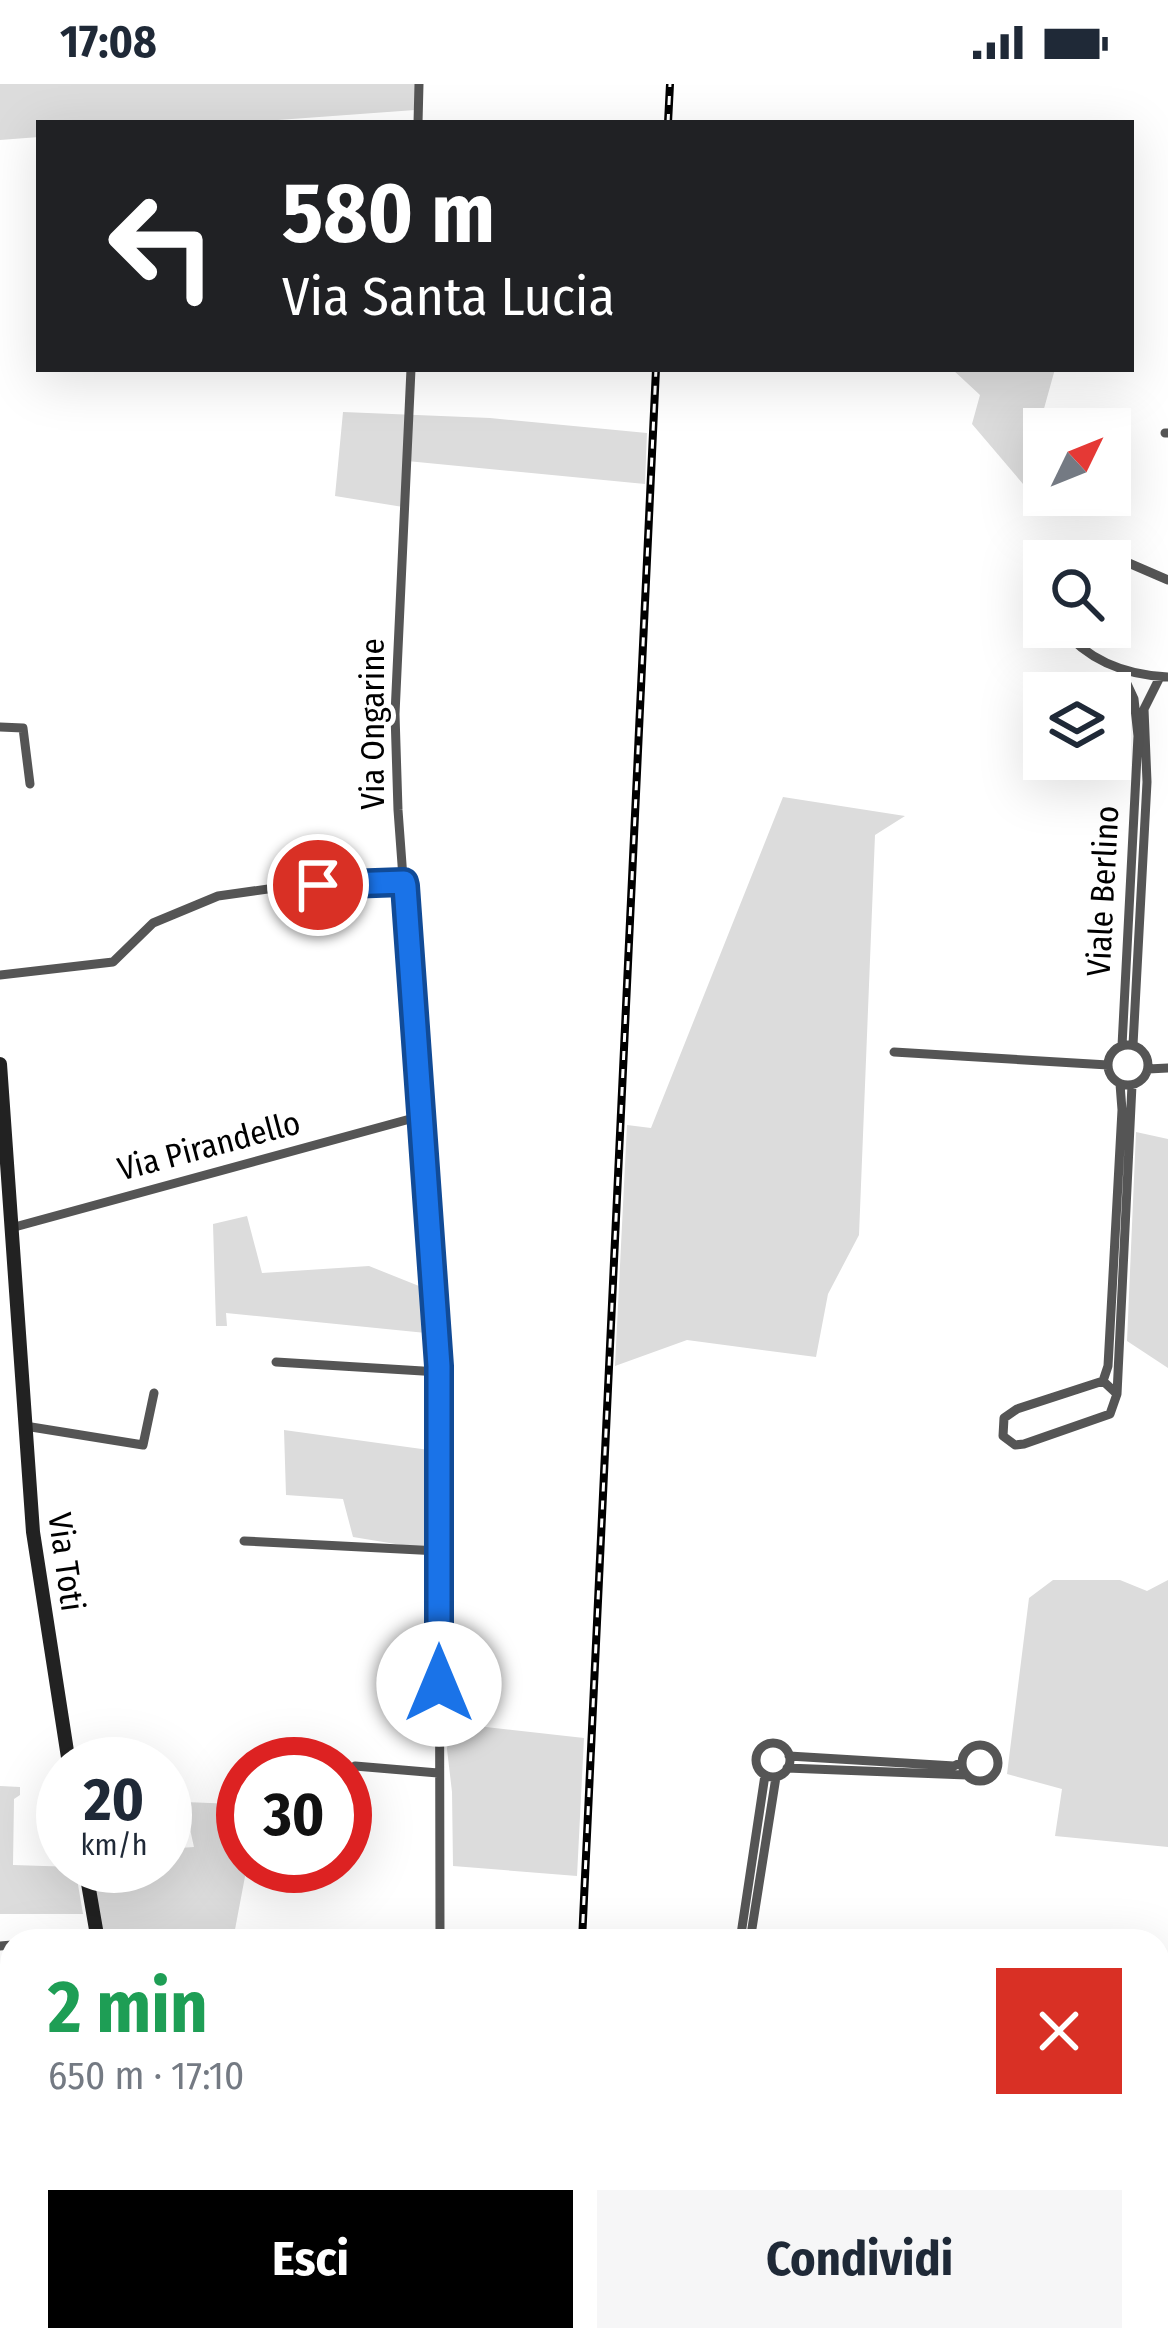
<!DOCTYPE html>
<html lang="it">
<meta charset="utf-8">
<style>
body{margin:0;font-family:"Fira Sans Condensed",sans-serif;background:#f6f6f7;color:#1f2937;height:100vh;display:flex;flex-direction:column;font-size:45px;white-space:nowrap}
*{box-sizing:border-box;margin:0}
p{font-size:39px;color:#747a83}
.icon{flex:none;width:66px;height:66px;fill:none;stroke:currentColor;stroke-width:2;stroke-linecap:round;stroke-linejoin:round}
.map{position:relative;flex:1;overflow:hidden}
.panel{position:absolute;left:0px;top:1845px;width:1170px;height:423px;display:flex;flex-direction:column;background:#fff;border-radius:36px 36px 0 0;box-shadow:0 12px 48px #0002}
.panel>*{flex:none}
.hud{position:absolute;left:36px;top:36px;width:1098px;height:252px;border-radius:0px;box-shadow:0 12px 48px #0002;background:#202124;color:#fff;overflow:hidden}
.needle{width:78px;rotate:47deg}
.buttons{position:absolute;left:1023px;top:324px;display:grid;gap:24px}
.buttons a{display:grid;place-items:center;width:108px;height:108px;border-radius:0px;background:#fff;box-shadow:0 12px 48px #0002;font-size:60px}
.speed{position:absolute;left:36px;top:1653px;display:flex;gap:24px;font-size:60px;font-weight:700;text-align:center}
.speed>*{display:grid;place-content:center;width:156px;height:156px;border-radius:50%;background:#fff;box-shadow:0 12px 48px #0002;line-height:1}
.speed small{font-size:30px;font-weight:400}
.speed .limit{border:18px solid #d22;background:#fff;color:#111}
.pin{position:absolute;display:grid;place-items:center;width:102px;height:102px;color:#fff;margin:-51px;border:6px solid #fff;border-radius:50%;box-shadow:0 3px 12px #0007}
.me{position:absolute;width:132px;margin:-66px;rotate:0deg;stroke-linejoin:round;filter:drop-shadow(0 0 9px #0008)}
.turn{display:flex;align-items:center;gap:42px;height:252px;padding:0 48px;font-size:54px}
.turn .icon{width:156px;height:156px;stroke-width:2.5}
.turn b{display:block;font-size:84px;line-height:102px}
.round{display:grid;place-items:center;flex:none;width:126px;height:126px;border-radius:0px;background:#f6f6f7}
.overview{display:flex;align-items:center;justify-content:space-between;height:204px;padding:0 48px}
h1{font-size:72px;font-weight:700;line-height:90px;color:#1e9e55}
.primary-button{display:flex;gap:24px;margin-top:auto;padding:24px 48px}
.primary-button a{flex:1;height:138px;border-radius:0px;background:#000;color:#fff;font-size:48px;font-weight:700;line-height:138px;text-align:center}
.primary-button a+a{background:#f6f6f7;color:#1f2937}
.status{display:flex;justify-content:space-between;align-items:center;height:84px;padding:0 60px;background:#fff;direction:ltr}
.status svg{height:33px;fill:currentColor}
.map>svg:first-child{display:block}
.green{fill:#dcdcdc}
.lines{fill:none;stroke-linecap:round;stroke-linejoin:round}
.minor{stroke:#555;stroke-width:9}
.tertiary{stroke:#555;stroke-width:12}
.secondary{stroke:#222;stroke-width:14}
.rail-casing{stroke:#000;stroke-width:8}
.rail{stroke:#fff;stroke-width:3;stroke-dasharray:9;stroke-linecap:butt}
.route-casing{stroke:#114b97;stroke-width:30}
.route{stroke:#1a73e8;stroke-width:21}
.labels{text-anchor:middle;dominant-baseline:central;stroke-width:10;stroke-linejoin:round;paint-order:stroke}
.street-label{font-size:33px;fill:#000;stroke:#fff}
</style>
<div class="status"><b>17:08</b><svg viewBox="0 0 49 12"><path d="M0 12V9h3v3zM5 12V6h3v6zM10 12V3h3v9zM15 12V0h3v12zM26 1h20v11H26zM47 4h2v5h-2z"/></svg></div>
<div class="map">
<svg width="1168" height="2267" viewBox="0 0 1168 2267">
<rect width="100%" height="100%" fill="#fff"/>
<path class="green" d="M 0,0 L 416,0 L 415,26 L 238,39 L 39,39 L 39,53 L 0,56 Z
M 952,285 L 1055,285 L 1023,400 L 972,340 L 980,311 Z
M 343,328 L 490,334 L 647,349 L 645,400 L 407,377 L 403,423 L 335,412 Z
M 783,713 L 905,732 L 875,751 L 859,1151 L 828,1210 L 816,1273 L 687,1256 L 615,1282 L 627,1041 L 651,1044 Z
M 1136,1048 L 1168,1055 L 1168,1284 L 1127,1257 Z
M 247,1132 L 262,1189 L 369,1182 L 424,1204 L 426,1249 L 226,1229 L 227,1242 L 216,1242 L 213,1140 Z
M 284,1346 L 429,1366 L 432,1466 L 353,1453 L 343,1415 L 286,1411 Z
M 1053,1496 L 1120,1496 L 1147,1507 L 1168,1496 L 1168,1763 L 1055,1752 L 1062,1705 L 1007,1690 L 1029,1514 Z
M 450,1639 L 584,1654 L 577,1792 L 453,1782 L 452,1708 L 447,1665 Z
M 0,1702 L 20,1703 L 20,1711 L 14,1715 L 13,1781 L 75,1783 L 83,1830 L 0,1830 Z
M 184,1718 L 236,1720 L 243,1745 L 243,1782 L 247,1782 L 233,1856 L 102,1846 L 91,1782 L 165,1782 L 165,1765 L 194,1763 Z
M 792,2256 L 998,2256 L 996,2267 L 823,2267 L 789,2261 Z"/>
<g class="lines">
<path class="minor" d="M 418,39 L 419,0
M 411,285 L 395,630 L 398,726 L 439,1282 L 440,1857
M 1165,349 L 1168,349
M 1090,477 L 1124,477 L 1168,496
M 1061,543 C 1088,577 1125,591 1168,593
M 1121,587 L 1134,615 L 1138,652 L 1122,962
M 0,643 L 23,644 L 30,700
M 0,891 L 113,878 L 153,839 L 218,812 L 282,803 L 404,798
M1108 981a20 20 0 1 1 40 0a20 20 0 1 1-40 0Z
M 1133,961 L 1147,698 L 1144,625 L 1160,593
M 894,968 L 1108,981
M 1148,985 L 1168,984
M 11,1144 L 421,1032
M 276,1278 L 439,1288
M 1103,1297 L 1108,1282 L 1122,1026 L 1120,1000
M 1103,1297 L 1117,1310 L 1110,1330 L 1024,1360 L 1015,1361 L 1003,1352 L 1004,1334 L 1017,1325 Z
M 1117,1310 L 1132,1001
M 25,1342 L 143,1361 L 154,1309
M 244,1457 L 439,1467
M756 1676a17 17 0 1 1 34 0a17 17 0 1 1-34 0Z
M962 1679a18 18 0 1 1 36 0a18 18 0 1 1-36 0Z
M 789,1672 L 954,1682 L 962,1678
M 355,1682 L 438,1689
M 787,1684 L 967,1691
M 740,1857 L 765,1691
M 750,1857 L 776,1693
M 0,1862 L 12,1861
M 0,1999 L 12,1999
M 0,2134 L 12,2133
M 65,2267 L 66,2256
M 517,2267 L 518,2256
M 676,2267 L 680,2256"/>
<path class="tertiary" d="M 1158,2040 L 1168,2038
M 434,2267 L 436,2256"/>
<path class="secondary" d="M 0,980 L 33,1448 L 69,1680
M 85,1782 L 98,1857
M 207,2256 L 213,2267"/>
<defs>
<path id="rail" d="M 668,39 L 670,0
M 582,1857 L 656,285
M 562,2267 L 563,2256"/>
</defs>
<use href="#rail" class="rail-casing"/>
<use href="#rail" class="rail"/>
</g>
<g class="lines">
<defs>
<path id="route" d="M 318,801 L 404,798 L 405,802 L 439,1282 L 439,1600"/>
</defs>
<use href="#route" class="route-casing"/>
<use href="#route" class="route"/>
</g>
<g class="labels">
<g class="street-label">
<text transform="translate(373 640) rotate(-90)">Via Ongarine</text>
<text transform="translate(1103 807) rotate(-87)">Viale Berlino</text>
<text transform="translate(209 1062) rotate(-15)">Via Pirandello</text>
<text transform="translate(66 1478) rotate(82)">Via Toti</text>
</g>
</g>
</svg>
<div class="buttons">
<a><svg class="needle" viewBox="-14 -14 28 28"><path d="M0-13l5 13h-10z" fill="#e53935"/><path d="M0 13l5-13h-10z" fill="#747a83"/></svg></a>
<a><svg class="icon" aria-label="search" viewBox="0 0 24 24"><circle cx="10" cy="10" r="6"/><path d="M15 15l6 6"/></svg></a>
<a><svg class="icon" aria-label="layers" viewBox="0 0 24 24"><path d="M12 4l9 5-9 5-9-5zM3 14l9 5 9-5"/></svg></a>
</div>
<div class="speed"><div>20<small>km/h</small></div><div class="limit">30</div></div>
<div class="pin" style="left:318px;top:801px;background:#d93025"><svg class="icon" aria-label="arrive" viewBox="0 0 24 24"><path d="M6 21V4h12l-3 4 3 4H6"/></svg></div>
<svg class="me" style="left:439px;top:1600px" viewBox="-20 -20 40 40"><circle r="19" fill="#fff"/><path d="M0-13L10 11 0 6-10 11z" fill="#1a73e8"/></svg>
<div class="hud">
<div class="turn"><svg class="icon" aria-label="left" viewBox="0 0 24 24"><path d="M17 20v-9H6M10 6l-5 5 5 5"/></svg><div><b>580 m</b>Via Santa Lucia</div></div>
</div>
<section class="panel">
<div class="overview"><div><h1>2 min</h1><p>650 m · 17:10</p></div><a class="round" style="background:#d93025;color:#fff"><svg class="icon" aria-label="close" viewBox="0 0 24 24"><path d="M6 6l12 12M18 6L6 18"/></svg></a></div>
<div class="primary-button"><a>Esci</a><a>Condividi</a></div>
</section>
</div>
